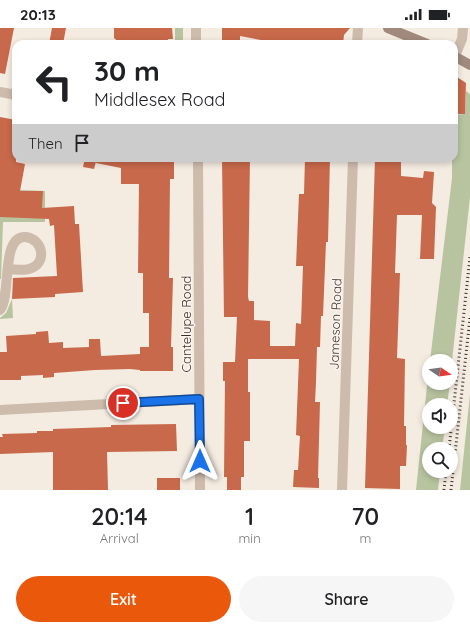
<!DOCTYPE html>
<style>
body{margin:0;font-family:Quicksand,sans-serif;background:#f6f6f6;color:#202124;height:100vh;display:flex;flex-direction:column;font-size:15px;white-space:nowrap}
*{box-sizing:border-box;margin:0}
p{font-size:13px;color:#757577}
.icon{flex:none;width:22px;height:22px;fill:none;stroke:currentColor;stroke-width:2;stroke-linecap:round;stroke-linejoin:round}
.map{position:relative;height:462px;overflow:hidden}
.side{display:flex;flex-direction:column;background:#fff;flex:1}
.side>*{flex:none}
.guide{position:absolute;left:12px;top:12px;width:446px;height:122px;border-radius:12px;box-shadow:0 2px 6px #0003;background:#fff;color:#202124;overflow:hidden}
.needle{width:26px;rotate:103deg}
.fabs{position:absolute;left:422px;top:326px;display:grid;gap:8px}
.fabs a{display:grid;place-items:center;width:36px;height:36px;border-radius:50%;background:#fff;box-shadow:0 2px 6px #0003;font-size:20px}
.pin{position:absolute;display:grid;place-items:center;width:34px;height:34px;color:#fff;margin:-17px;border:2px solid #fff;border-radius:50%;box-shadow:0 1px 4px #0007}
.me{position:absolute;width:44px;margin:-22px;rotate:0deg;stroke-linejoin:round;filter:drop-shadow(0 0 3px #0008)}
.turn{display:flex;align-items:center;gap:14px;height:84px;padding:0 16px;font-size:18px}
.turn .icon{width:52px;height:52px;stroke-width:2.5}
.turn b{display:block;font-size:28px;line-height:34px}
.then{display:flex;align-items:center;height:38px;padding:0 16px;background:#0003;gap:8px;font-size:15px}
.eta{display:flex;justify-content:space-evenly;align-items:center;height:68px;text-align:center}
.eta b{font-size:24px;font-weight:600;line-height:28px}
.action{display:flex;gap:8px;margin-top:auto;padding:8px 16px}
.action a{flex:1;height:46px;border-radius:24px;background:#ea580c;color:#fff;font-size:16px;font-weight:600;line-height:46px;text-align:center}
.action a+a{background:#f6f6f6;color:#202124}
.status{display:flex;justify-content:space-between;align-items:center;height:28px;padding:0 20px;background:#fff;direction:ltr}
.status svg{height:11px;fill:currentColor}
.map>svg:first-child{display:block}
.green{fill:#b8c4a0}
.building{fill:#c8694b}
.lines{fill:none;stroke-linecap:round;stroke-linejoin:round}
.street{stroke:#cdbbac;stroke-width:10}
.secondary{stroke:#a18a7d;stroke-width:10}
.rail{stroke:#3b302b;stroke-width:3;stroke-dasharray:1 3;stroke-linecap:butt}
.route-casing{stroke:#114b97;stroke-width:10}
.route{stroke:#1a73e8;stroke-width:7}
.labels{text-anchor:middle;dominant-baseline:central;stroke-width:3;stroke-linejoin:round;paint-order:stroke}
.street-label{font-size:13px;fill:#3b302b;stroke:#fbf5ee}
</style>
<div class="status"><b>20:13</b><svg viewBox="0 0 49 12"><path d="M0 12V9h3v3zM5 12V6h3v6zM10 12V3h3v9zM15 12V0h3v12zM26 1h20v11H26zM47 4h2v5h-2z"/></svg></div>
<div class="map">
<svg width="470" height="462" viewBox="0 0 470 462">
<rect width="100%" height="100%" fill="#f4ebe1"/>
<path class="green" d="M 175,0 L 183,0 L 183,16 L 175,16 Z
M 466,63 L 470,66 L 470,169 L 451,342 L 451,333 L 430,333 L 452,150 L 452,130 L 454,130 L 454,87 L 465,86 Z
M 0,161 L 45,163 L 45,194 L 3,194 L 1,251 L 0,251 Z
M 12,271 L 13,290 L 0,291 L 0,290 L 6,285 Z
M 429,339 L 429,355 L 450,355 L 447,377 L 429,377 L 429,399 L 445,399 L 442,421 L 429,421 L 429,443 L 440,443 L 438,462 L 416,462 Z
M 470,366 L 470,462 L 460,462 Z"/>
<path class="building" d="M 0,0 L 14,0 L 5,46 L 0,45 Z
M 52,0 L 66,0 L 63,16 L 49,16 Z
M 114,0 L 172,0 L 173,11 L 168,11 L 167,16 L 121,16 L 114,10 Z
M 222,0 L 350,0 L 344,7 L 343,16 L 277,15 L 240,8 L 240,16 L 222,16 Z
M 454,47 L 466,55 L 465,86 L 455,86 Z
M 0,89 L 16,92 L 16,134 L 25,136 L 20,163 L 43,163 L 42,180 L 74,178 L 75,196 L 79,196 L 83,264 L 55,266 L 55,269 L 12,271 L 13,250 L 57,248 L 54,197 L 50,198 L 49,191 L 0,189 Z
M 85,130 L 97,130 L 94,141 L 83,139 Z
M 97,130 L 158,130 L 158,134 L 174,134 L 174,151 L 170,151 L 169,250 L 173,250 L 171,319 L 173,319 L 173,343 L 140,343 L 140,342 L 130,341 L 95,342 L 54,345 L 54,349 L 43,350 L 43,347 L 21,348 L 21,352 L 0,352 L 0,324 L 7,324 L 6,308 L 36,306 L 36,304 L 48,303 L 49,315 L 63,314 L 63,320 L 89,319 L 89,311 L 100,311 L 101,328 L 140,326 L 140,319 L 149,319 L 149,285 L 143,285 L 143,245 L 138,245 L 139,156 L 121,156 L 121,140 L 96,135 Z
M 222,130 L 250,130 L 248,269 L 249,273 L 254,273 L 254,292 L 270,293 L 270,318 L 295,318 L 296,295 L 301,296 L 303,238 L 296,238 L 299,166 L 304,166 L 305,130 L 330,130 L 328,214 L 326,214 L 323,288 L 321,288 L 320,319 L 317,319 L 316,354 L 315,374 L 320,374 L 318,450 L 319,450 L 319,460 L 293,459 L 294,442 L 298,442 L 300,408 L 296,407 L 299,331 L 248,331 L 248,364 L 250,364 L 250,413 L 244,413 L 244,449 L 241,449 L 241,462 L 227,462 L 227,449 L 224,449 L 225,353 L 223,353 L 223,334 L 235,334 L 237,289 L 224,289 Z
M 375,130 L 401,130 L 401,148 L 423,150 L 424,143 L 434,144 L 432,175 L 436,179 L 434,231 L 420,231 L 422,187 L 397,187 L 395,245 L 400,245 L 397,330 L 405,331 L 404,398 L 406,398 L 406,417 L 407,417 L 406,438 L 400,438 L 400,461 L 365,460 Z
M 176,396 L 177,423 L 107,424 L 108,462 L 53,462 L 53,424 L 0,426 L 0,409 L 3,409 L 2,406 L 37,405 L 37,403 L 53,403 L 53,401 L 111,399 L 111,397 Z
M 157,450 L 180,450 L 180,462 L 157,462 Z"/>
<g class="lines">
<path class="street" d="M 196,0 L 196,16
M 357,16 L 358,0
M 455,28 L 462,11 L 463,0
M 0,64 L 16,67
M 198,130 L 200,462
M 0,282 C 12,267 0,207 26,209 C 43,211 48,236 29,241 C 23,243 14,241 8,241
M 0,382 L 199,371
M 342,462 L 353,130"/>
<path class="secondary" d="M 388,0 L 427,16
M 454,28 L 470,37"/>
<path class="rail" d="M 449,421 L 470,229
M 444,462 L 446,443
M 451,462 L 470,290"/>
</g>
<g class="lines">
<defs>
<path id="route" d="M 123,375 L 199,371 L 200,433"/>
</defs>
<use href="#route" class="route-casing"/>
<use href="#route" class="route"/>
</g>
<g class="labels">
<g class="street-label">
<text transform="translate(186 296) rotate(-90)">Cantelupe Road</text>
<text transform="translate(335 296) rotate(-88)">Jameson Road</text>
</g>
</g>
</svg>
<div class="fabs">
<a><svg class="needle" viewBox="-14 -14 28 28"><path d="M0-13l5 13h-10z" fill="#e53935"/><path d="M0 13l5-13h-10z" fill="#757577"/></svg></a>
<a><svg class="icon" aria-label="sound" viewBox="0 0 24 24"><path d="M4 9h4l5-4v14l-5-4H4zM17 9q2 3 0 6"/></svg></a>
<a><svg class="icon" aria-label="search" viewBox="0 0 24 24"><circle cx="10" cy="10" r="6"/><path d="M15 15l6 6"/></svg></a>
</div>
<div class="pin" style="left:123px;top:375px;background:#d93025"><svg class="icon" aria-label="arrive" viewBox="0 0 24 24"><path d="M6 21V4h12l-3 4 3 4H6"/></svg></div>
<svg class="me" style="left:200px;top:433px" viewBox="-20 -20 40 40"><path d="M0-17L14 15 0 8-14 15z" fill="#1a73e8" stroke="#fff" stroke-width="4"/></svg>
<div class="guide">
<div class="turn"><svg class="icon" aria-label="left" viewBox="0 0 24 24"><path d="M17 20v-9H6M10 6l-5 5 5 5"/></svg><div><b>30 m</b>Middlesex Road</div></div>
<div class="then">Then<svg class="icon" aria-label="arrive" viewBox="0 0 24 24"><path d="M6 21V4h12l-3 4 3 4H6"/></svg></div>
</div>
</div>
<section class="side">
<div class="eta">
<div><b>20:14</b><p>Arrival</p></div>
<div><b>1</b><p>min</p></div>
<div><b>70</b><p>m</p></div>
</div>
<div class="action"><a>Exit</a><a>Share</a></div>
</section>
